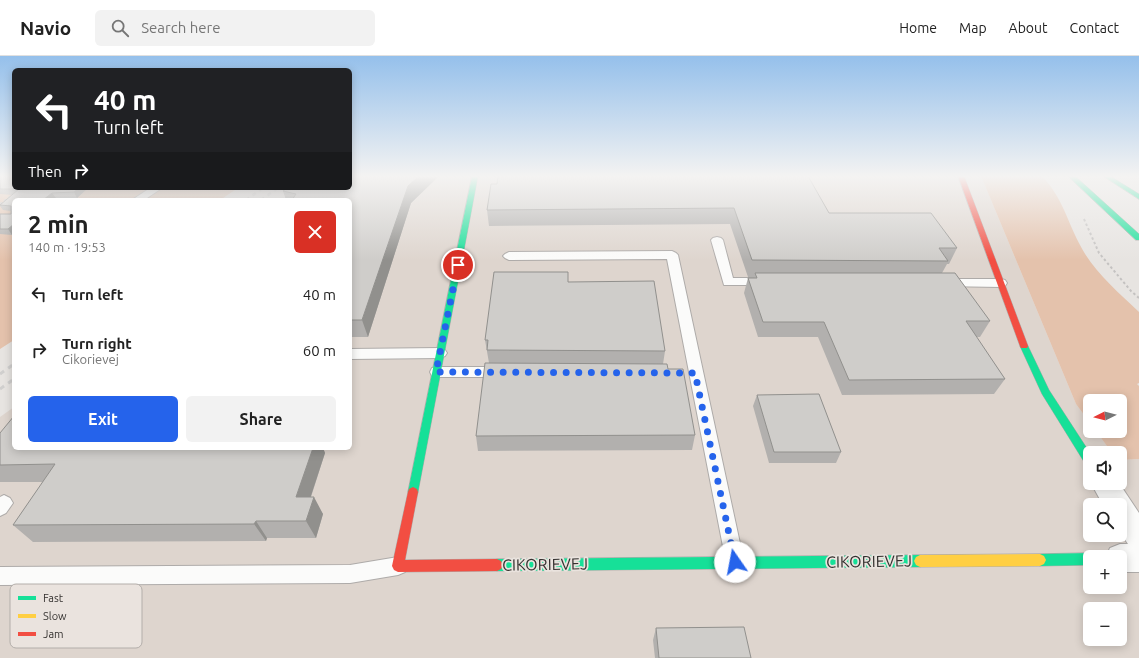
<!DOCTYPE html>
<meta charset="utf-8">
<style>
body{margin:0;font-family:Ubuntu,sans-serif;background:#f2f2f2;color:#222;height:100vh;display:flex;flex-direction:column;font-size:15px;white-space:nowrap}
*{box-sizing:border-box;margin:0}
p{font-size:13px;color:#767676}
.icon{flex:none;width:22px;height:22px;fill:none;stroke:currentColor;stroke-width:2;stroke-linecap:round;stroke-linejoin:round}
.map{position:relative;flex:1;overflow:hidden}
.side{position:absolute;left:12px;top:142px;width:340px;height:252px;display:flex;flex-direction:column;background:#fff;border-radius:6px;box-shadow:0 2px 10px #0003}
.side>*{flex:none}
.banner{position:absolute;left:12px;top:12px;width:340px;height:122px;border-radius:6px;box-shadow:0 2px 10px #0003;background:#202124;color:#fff;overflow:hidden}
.needle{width:26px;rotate:264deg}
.controls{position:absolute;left:1083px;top:338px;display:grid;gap:8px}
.controls a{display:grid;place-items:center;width:44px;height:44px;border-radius:6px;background:#fff;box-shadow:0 2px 10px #0003;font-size:20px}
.pin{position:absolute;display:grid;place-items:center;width:34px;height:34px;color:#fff;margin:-17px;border:2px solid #fff;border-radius:50%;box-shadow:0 1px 4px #0007}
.me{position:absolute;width:44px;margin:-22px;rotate:348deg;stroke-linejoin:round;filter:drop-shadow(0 0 3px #0008)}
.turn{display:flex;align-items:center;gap:14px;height:84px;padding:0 16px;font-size:18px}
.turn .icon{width:52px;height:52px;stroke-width:2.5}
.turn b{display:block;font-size:28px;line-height:34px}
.then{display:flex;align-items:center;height:38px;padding:0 16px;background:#0003;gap:8px;font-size:15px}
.round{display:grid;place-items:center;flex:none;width:42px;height:42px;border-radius:6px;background:#f2f2f2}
.headline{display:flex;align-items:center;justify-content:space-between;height:68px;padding:0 16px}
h1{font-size:24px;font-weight:700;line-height:30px}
.primary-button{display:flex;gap:8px;margin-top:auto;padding:8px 16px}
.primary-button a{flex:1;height:46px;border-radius:6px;background:#2563eb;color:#fff;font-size:16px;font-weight:700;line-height:46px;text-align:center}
.primary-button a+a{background:#f2f2f2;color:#222}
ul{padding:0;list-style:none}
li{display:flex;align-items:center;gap:12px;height:56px;padding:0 16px}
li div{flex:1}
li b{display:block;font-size:15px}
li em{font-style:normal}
header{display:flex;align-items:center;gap:24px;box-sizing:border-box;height:56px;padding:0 20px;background:#fff;border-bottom:1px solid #e0e0e0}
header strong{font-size:19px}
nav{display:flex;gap:22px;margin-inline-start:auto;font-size:14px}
.search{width:280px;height:36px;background:#f2f2f2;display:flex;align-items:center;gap:10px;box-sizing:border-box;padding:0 14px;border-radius:6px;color:#767676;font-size:15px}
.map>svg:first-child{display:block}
.built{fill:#ded5ce;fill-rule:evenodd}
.green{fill:#e4c2ac}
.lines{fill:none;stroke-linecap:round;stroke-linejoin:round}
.lane-casing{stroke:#aeaba9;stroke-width:2}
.street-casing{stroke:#aeaba9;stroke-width:2}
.fast-casing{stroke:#aeaba9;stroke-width:1}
.slow-casing{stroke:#aeaba9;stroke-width:1}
.jam-casing{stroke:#aeaba9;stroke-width:1}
.path{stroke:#c4c2c1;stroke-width:2;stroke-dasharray:2.5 2.5;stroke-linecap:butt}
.lane{fill:#fbfbfa;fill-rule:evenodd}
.street{fill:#fbfbfa;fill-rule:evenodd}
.fast{fill:#16e098;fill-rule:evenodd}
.slow{fill:#ffcf43;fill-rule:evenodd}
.jam{fill:#f24e42;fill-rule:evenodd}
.rail-far1{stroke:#d0cfce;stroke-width:2.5;stroke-dasharray:4 4;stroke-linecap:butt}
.rail{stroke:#d0cfce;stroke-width:3;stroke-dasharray:5 5;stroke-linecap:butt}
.wall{fill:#b2b0ae}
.shaded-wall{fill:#91908d}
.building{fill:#cfcdca;stroke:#91908d}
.route{stroke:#2563eb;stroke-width:7;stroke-dasharray:0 12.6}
.labels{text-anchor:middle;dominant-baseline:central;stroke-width:3.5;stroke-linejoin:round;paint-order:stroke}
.near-street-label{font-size:16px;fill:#34312f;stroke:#eae3de}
.key{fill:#eae3de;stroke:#b3aeaa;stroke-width:1}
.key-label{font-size:11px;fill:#34312f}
</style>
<header>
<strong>Navio</strong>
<div class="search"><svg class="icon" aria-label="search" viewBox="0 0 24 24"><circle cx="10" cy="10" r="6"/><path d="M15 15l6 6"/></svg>Search here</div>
<nav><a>Home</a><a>Map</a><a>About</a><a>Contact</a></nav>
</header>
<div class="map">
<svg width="1139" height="602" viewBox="0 0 1139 602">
<rect width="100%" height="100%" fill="#e7e4e1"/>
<path class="built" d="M 350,120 L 981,120 L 1076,348 L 1090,367 L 1090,375 L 1096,375 L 1112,397 L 1090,397 L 1090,427 L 1120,427 L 1120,404 L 1139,403 L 1139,602 L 0,602 L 0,361 L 14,351 L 14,392 L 350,392 ZM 1090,449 L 1120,449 L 1120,479 L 1090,479 ZM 1090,501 L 1120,501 L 1120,531 L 1090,531 ZM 1090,553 L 1120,553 L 1120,583 L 1090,583 Z"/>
<path class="green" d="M 0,120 L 14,132 L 238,132 L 220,144 L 14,144 L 14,284 L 0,293 Z
M 981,120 L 1042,120 C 1062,141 1067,164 1080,189 C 1093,215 1118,236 1139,256 L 1139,327 L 1137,328 L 1139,330 L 1139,403 L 1120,404 L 1120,397 L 1112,397 L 1096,375 L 1120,375 L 1120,345 L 1090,345 L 1090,367 L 1076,348 Z"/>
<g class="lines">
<defs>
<path id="lane" d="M 150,132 L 162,132 L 144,144 L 132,144 Z
M 717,181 L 721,182 L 723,184 L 733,222 L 764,222 L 768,223 L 770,226 L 768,229 L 724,229 L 711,184 L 713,182 Z
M 672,195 L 676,197 L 678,199 L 744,506 L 742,512 L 735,515 L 728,512 L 726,506 L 667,203 L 509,204 L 505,202 L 503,200 L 505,198 L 509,196 Z
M 943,223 L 1001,223 L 1005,224 L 1007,227 L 1005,230 L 1001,231 L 939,230 L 937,227 L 939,224 Z
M 440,292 L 445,294 L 447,297 L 445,300 L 440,302 L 350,303 L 350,293 Z
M 437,311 L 502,311 L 507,312 L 509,316 L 507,320 L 502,321 L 437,321 L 432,320 L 430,316 L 432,312 Z
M 4,439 L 10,442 L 13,447 L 6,457 L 0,460 L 0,441 Z
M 398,501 L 405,504 L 407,510 L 405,516 L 398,519 L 350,527 L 0,529 L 0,511 L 350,509 Z"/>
<path id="street" d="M 1091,427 L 1119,427 L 1139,457 L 1139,516 L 1120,516 L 1120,501 L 1106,501 L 1110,492 L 1120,488 L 1128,488 L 1120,476 L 1120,449 L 1103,449 Z"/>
<path id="fast" d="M 472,120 L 478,120 L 418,436 L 417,439 L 413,441 L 409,439 L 408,436 Z
M 1068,120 L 1075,120 L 1139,178 L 1139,184 L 1136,184 Z
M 1103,120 L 1110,120 L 1139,138 L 1139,143 Z
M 1024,287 L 1028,290 L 1049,334 L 1090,397 L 1090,410 L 1086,409 L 1042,338 L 1020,290 Z
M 1090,497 L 1095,501 L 1090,501 L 1090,509 L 1040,510 L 1036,508 L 1034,504 L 1036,500 L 1040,498 Z
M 920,499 L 924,501 L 926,505 L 924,509 L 920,511 L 497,515 L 493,513 L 491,509 L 493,505 L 497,503 Z"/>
<path id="slow" d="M 1040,498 L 1044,500 L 1046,504 L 1044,508 L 1040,510 L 920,511 L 916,509 L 914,505 L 916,501 L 920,499 Z"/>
<path id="jam" d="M 958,120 L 964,120 L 1028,290 L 1027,292 L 1021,292 L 1020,290 Z
M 413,431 L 417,433 L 418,436 L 405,504 L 497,503 L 501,505 L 503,509 L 501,513 L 497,515 L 398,516 L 394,514 L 392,510 L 408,436 L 409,433 Z"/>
</defs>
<use href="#lane" class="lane-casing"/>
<use href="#street" class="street-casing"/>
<use href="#fast" class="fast-casing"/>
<use href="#slow" class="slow-casing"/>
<use href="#jam" class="jam-casing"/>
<path class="path" d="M 0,148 L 14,138
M 1084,163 L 1099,197 L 1131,235 L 1139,242"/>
<use href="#lane" class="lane"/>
<use href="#street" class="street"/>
<use href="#fast" class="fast"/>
<use href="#slow" class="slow"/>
<use href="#jam" class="jam"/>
<path class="rail-far1" d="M 246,144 L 263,132
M 261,144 L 278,132"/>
<path class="rail" d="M 0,318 L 14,308
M 0,333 L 14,323"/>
</g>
<path class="wall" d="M 0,120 L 14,132 L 88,132 L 77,142 L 56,142 L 12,179 L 0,178 L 0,158 L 11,158 L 11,155 L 3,154 L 0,150 L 0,149 L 13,139 L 0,138 Z
M 350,120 L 439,120 L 411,147 L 368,281 L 350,281 L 350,144 L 286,144 L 283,135 Z
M 497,128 L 829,157 L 957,192 L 949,208 L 947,208 L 942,217 L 990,265 L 980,281 L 976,281 L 1005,323 L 994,338 L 842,339 L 818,281 L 758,281 L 744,237 L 748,222 L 754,222 L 754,221 L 748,221 L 730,168 L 489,170 L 487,154 Z
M 568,226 L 665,295 L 663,308 L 668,313 L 695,379 L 692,394 L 478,395 L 476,380 L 489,307 L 485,284 Z
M 757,339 L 841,396 L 836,407 L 769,407 L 753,350 Z
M 0,377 L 323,392 L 325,397 L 311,441 L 323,458 L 316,482 L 267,482 L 266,485 L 33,486 L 13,469 L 43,426 L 0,426 Z
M 656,572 L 751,602 L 655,602 L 653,584 Z"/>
<path class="shaded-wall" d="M 419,120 L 439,120 L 411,147 L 368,281 L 362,264 L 408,130 Z
M 79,132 L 88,132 L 77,142 L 74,136 Z
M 52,137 L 56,142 L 53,144 L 43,144 Z
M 14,168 L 14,177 L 12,179 L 8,173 Z
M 313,392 L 323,392 L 325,397 L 305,458 L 296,441 Z
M 314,441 L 323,458 L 316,482 L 306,465 Z
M 256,465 L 267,482 L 266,485 L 254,468 Z"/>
<path class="building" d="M 0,120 L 14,120 L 14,132 L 79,132 L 74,136 L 52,137 L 43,144 L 14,144 L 14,168 L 8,173 L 0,173 L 0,158 L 11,158 L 11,150 L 0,149 L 19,133 L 0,133 Z
M 350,120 L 419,120 L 408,130 L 362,264 L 350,264 L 350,144 L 292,144 L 296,138 L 283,135 L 287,132 L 350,132 Z
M 498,120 L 808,120 L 829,157 L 931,157 L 957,192 L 939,192 L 948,205 L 752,204 L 734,152 L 487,154 L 491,128 L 497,128 Z
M 494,216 L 568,216 L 568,226 L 654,225 L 665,295 L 487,294 L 488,284 L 485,284 Z
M 755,217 L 955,217 L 990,265 L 966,265 L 1005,323 L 849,324 L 824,266 L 763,266 L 748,222 L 757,222 Z
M 485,307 L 667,308 L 668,313 L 683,313 L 695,379 L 476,380 Z
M 819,338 L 841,396 L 774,396 L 757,339 Z
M 14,360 L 14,392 L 313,392 L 296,441 L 314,441 L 306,465 L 256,465 L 254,468 L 13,469 L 55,408 L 0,409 L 0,377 Z
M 744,571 L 751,602 L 659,602 L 656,572 Z"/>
<linearGradient id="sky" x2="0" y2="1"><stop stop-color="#95c0eb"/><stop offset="0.59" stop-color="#f4f3f2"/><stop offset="1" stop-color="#f4f3f2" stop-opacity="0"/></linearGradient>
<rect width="1139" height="204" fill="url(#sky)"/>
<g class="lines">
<path class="route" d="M 458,209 L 436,316 L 695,317 L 735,506"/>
</g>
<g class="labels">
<g class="near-street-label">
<text transform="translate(869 505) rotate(-1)">CIKORIEVEJ</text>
<text transform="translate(545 508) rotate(-1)">CIKORIEVEJ</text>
</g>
</g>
<rect x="10" y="528" width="132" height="64" rx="6" class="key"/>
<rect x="18" y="540" width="18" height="4" fill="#16e098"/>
<rect x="18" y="558" width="18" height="4" fill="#ffcf43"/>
<rect x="18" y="576" width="18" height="4" fill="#f24e42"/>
<g class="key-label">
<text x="43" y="546">Fast</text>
<text x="43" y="564">Slow</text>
<text x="43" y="582">Jam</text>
</g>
</svg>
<div class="controls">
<a><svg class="needle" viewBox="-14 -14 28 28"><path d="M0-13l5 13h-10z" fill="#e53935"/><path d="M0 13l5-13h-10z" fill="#767676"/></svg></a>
<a><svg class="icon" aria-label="sound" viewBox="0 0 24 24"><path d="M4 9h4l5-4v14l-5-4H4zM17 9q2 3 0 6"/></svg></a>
<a><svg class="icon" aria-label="search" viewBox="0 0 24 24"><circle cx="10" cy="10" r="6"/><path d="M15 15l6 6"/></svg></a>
<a>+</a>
<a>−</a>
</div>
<div class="pin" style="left:458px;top:209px;background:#d93025"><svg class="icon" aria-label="arrive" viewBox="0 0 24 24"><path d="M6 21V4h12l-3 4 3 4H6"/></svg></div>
<svg class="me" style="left:735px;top:506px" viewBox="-20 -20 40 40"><circle r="19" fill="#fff"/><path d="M0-13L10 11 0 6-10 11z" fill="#2563eb"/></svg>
<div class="banner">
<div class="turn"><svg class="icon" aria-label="left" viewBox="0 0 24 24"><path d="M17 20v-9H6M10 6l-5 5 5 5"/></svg><div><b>40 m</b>Turn left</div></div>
<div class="then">Then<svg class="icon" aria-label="right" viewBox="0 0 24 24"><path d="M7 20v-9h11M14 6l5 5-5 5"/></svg></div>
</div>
<section class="side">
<div class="headline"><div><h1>2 min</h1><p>140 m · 19:53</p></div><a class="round" style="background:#d93025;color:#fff"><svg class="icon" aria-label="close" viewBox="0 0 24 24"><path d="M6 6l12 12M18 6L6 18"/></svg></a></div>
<ul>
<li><svg class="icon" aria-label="left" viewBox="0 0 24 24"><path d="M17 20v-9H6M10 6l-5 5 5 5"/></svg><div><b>Turn left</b></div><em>40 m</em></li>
<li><svg class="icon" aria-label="right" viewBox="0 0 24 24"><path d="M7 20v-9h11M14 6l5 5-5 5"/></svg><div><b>Turn right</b><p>Cikorievej</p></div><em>60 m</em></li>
</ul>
<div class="primary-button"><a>Exit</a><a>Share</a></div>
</section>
</div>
